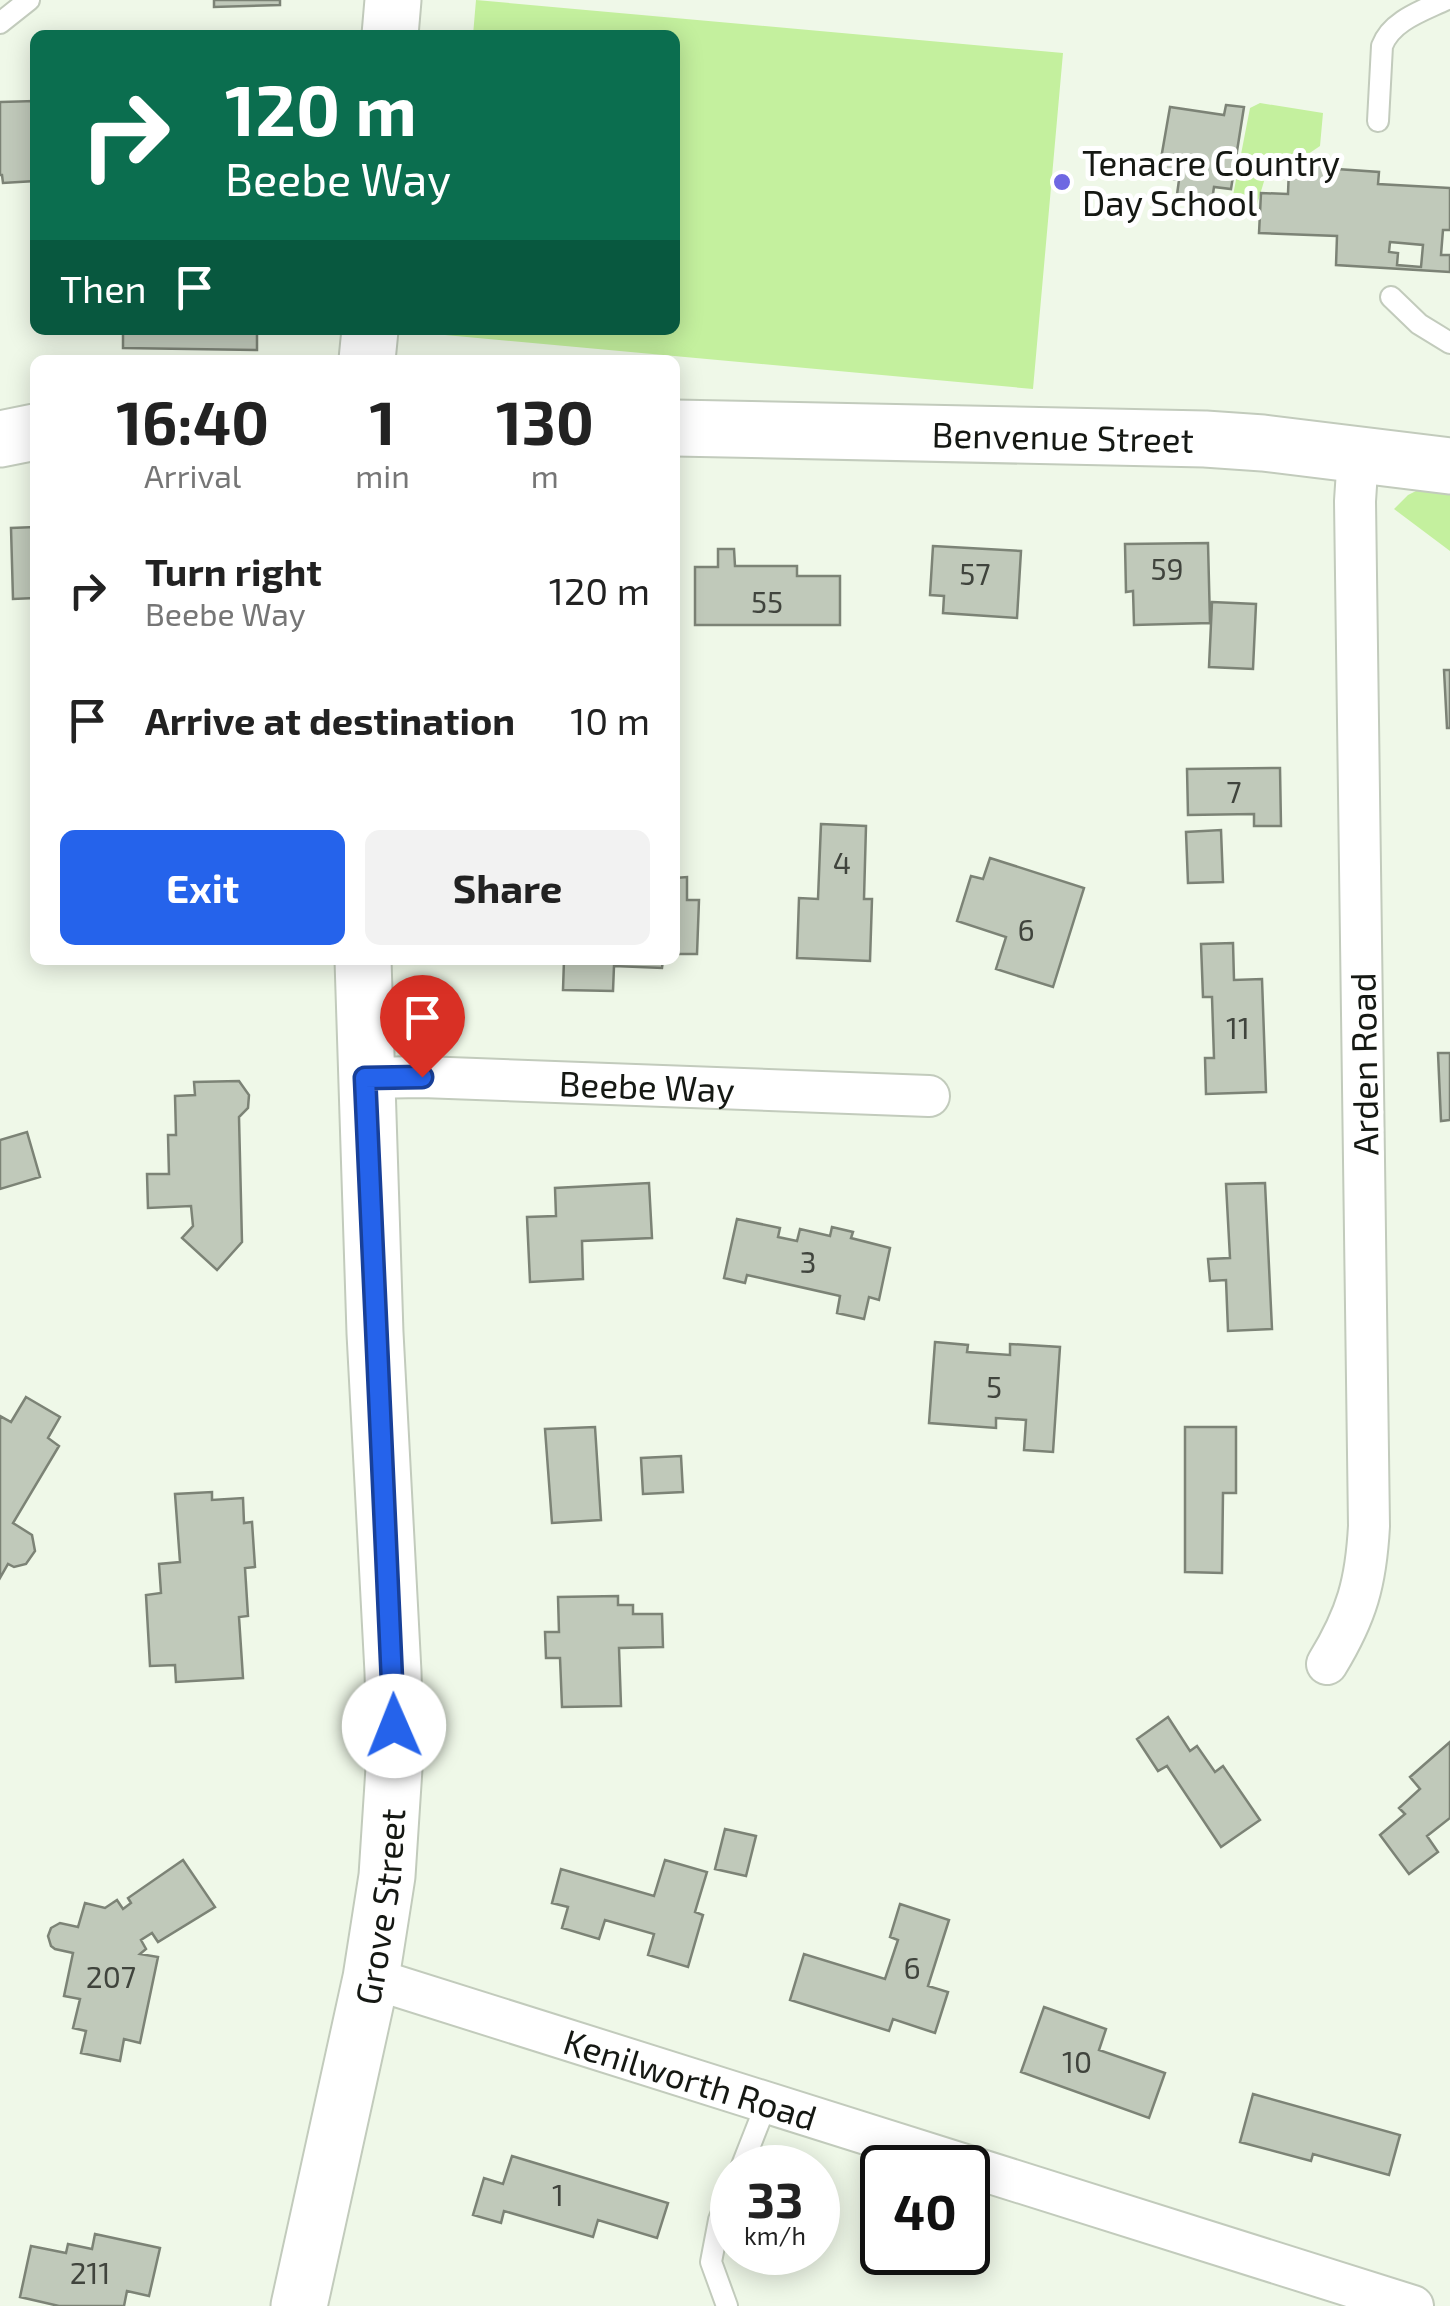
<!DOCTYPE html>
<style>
body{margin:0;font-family:"Exo 2",sans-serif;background:#f2f2f2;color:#222;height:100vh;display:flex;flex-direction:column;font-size:38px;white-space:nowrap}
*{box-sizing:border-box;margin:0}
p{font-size:32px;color:#767676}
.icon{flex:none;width:55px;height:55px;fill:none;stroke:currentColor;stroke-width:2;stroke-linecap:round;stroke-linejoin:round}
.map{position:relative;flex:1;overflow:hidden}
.details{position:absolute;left:30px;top:355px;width:650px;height:610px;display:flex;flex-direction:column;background:#fff;border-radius:15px;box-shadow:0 5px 25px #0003}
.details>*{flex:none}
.hud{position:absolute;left:30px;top:30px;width:650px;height:305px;border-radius:15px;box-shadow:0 5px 25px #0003;background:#0b6e4f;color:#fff;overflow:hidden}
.speed{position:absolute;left:710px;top:2145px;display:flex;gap:20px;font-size:50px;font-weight:700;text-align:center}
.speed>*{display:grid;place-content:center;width:130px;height:130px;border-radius:50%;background:#fff;box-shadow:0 5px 25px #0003;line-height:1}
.speed small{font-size:25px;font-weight:400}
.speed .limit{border:5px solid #111;border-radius:15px;background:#fff;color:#111}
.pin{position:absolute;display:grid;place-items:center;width:85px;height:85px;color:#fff;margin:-102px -42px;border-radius:50% 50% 50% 0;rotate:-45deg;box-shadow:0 0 10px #0007}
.pin .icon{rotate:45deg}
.me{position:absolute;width:110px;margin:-55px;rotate:359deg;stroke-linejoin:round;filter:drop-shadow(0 0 8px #0008)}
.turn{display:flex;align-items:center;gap:35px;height:210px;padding:0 30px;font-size:45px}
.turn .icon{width:130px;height:130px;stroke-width:2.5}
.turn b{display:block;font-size:70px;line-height:85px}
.then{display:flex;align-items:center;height:95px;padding:0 30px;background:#0003;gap:20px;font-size:38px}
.eta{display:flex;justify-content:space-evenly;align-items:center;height:170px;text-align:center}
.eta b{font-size:60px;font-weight:700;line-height:70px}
.action{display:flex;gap:20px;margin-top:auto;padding:20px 30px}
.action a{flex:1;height:115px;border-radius:15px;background:#2563eb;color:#fff;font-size:40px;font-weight:700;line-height:115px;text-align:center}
.action a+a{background:#f2f2f2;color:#222}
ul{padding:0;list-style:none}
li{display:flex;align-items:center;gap:30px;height:130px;padding:0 30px}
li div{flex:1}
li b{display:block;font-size:38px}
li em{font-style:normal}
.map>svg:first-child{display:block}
.green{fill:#c4f09e}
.building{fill:#c0c9ba;stroke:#7c8376;stroke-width:2.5;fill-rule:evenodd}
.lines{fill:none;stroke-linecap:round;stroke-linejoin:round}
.lane-casing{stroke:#c2cbbc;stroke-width:24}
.street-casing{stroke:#c2cbbc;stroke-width:44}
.secondary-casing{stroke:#c2cbbc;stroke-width:59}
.lane{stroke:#fff;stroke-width:20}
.street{stroke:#fff;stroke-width:40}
.secondary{stroke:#fff;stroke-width:55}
.route-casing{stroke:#184099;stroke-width:25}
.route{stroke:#2563eb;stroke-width:18}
.poi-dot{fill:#6e68e2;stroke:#fff;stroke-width:4}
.labels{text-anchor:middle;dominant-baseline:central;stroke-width:10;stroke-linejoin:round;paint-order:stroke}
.number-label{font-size:30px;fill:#40443d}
.poi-label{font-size:35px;fill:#151813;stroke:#fff;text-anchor:start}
.street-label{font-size:35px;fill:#151813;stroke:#fff}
</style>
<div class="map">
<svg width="1450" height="2306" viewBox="0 0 1450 2306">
<rect width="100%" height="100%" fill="#eff8e8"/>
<path class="green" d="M 476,0 L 1063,53 L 1033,389 L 445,335 L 446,330 L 675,330 L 675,35 L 473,35 Z
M 1260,103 L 1323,113 L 1320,146 L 1286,169 L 1268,168 L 1253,218 L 1229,216 L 1250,108 Z
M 1420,489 L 1450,489 L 1450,551 L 1394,509 L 1408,495 Z"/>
<path class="building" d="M 214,0 L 280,0 L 280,5 L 214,7 Z
M 35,101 L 35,181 L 3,183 L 2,175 L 0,175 L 0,102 Z
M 1226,105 L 1244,107 L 1231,189 L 1214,187 L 1211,207 L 1176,202 L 1179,180 L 1158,176 L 1170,107 L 1224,115 Z
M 1309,157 L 1329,161 L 1337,169 L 1379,172 L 1378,184 L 1450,188 L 1450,230 L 1443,230 L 1441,255 L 1450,255 L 1450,272 L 1336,265 L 1337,236 L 1259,233 L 1261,193 L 1288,194 L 1289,168 L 1295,163 ZM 1390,242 L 1423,245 L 1421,267 L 1397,265 L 1398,253 L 1389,252 Z
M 123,330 L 257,330 L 257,350 L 123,348 Z
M 35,527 L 35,598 L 13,599 L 11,528 Z
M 1208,543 L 1210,623 L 1134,625 L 1133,591 L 1126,592 L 1125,544 Z
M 933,546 L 1021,551 L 1017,618 L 943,613 L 944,596 L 930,595 Z
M 718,549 L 734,549 L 735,566 L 797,566 L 797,576 L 840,576 L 840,625 L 695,625 L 695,567 L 718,567 Z
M 1212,602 L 1256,604 L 1253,669 L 1209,667 Z
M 1444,670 L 1450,670 L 1450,728 L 1447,728 Z
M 1280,768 L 1281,826 L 1254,826 L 1254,814 L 1188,815 L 1187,769 Z
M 821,824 L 866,826 L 864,899 L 872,899 L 870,961 L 797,958 L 799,898 L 818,899 Z
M 1221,830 L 1223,882 L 1188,883 L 1186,832 Z
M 990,858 L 1084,888 L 1053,987 L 996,969 L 1006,937 L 957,921 L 971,876 L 983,879 Z
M 687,877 L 687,900 L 699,900 L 697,954 L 675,954 L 675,878 Z
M 1233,943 L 1234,980 L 1262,979 L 1266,1092 L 1206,1094 L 1205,1058 L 1214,1058 L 1212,997 L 1203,997 L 1201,944 Z
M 564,960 L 663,960 L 662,968 L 614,966 L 613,991 L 563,990 Z
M 1438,1053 L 1450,1053 L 1450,1120 L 1441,1121 Z
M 239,1081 L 249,1095 L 248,1108 L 239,1117 L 242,1242 L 217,1270 L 182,1238 L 193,1226 L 191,1206 L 148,1208 L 147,1174 L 169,1174 L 168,1135 L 176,1135 L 175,1096 L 195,1095 L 194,1082 Z
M 27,1132 L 40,1177 L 0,1189 L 0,1140 Z
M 649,1183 L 652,1238 L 582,1241 L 583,1279 L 530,1282 L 527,1217 L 556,1216 L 555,1188 Z
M 1265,1183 L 1272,1329 L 1228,1331 L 1226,1280 L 1210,1281 L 1208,1259 L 1230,1258 L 1226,1184 Z
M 737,1219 L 780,1228 L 778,1237 L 797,1241 L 800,1229 L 830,1236 L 832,1227 L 853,1232 L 851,1238 L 890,1248 L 879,1300 L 869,1297 L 864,1319 L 837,1313 L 840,1296 L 747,1275 L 745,1283 L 724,1278 Z
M 935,1342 L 968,1345 L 967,1352 L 1010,1355 L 1010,1344 L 1060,1347 L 1053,1452 L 1024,1450 L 1026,1420 L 996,1418 L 996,1428 L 929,1423 Z
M 26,1397 L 60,1417 L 48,1438 L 59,1446 L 13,1523 L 32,1535 L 35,1551 L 26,1564 L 14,1567 L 8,1564 L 0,1578 L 0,1416 L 11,1422 Z
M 595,1427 L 601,1520 L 552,1523 L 545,1429 Z
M 1185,1427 L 1236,1427 L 1236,1493 L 1223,1493 L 1222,1573 L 1185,1572 Z
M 681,1456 L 683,1492 L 643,1494 L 641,1458 Z
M 212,1492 L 212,1500 L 243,1498 L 244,1523 L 252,1522 L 255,1567 L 245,1568 L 248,1616 L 239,1617 L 243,1678 L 176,1682 L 175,1665 L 150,1666 L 146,1595 L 161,1593 L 159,1564 L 180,1562 L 175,1494 Z
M 618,1596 L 618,1605 L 633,1605 L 633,1614 L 662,1614 L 663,1647 L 619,1648 L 621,1706 L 562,1707 L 560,1658 L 546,1658 L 545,1632 L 559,1632 L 558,1597 Z
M 1168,1717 L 1190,1751 L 1197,1746 L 1215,1772 L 1223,1766 L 1260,1820 L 1221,1847 L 1167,1766 L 1158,1771 L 1137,1739 Z
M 1450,1742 L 1450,1818 L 1427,1836 L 1438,1852 L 1409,1874 L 1380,1835 L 1405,1814 L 1399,1808 L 1420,1789 L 1410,1777 Z
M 725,1829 L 756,1836 L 746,1876 L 715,1869 Z
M 183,1860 L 215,1907 L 158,1942 L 152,1933 L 141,1940 L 146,1949 L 140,1954 L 158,1957 L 140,2043 L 124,2039 L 120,2061 L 81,2053 L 86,2031 L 73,2028 L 80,1999 L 64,1996 L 73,1953 L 55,1949 L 51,1946 L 48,1936 L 51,1928 L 60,1923 L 78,1927 L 85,1903 L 105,1908 L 117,1900 L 123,1909 L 131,1903 L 128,1898 Z
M 665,1860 L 707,1872 L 695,1912 L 703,1915 L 688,1967 L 648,1955 L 654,1934 L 605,1920 L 599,1939 L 562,1928 L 568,1907 L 552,1903 L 561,1869 L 654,1896 Z
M 900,1904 L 949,1920 L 928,1986 L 948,1992 L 935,2033 L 893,2019 L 889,2031 L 790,2000 L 804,1954 L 885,1979 L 898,1940 L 890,1937 Z
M 1044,2007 L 1106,2029 L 1099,2050 L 1165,2073 L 1149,2118 L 1021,2072 Z
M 1253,2094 L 1400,2135 L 1389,2175 L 1313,2154 L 1311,2161 L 1240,2142 Z
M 512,2156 L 668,2203 L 657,2238 L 598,2220 L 593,2237 L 504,2211 L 501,2223 L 473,2215 L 484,2178 L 503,2184 Z
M 95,2234 L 160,2248 L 149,2296 L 127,2291 L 124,2306 L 59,2306 L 20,2297 L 31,2246 L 66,2253 L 68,2244 L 92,2249 Z"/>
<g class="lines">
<defs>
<path id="lane" d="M 0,23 L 29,0
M 1378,121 L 1382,46 C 1391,21 1422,11 1445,0
M 1391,297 L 1419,324 L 1450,343
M 741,2168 L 767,2102
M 727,2306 L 711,2262 L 719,2220 L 732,2187"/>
<g id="street">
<path id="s1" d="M 365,1078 L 422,1077 L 929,1096"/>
<path d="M 1327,1664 C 1357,1615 1366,1582 1369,1526 L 1355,501 L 1358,455"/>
<path id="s2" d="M 371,1978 L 1413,2306"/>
</g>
<g id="secondary">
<path d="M 390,35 L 393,0"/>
<path d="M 367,360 L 370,330"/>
<path id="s3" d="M 675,428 L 1205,439 L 1263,443 L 1450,466"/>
<path d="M 0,439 L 35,432"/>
<path id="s4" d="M 299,2306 L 371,1978 L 387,1876 L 395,1753 L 393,1672 L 375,1333 L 363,960"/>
</g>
</defs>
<use href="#lane" class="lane-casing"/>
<use href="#street" class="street-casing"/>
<use href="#secondary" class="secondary-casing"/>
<use href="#lane" class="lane"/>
<use href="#street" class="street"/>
<use href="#secondary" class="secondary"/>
</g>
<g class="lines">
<defs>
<path id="route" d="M 394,1726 L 365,1078 L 422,1077"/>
</defs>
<use href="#route" class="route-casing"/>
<use href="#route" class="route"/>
</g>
<circle class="poi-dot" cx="1062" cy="182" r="10"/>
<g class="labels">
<g class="number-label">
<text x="1167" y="568">59</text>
<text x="975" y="573">57</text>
<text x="767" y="601">55</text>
<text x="1234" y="791">7</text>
<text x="842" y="862">4</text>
<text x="1026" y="929">6</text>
<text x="1238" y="1027">11</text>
<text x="808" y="1261">3</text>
<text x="994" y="1386">5</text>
<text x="912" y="1967">6</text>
<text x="111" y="1976">207</text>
<text x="1077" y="2061">10</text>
<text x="558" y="2194">1</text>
<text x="90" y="2272">211</text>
</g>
<g class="poi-label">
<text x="1082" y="162">Tenacre Country<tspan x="1082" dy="40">Day School</tspan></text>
</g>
<g class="street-label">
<text stroke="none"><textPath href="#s3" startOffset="388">Benvenue Street</textPath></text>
<text transform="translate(1363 1064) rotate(-91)">Arden Road</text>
<text stroke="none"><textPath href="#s1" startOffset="282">Beebe Way</textPath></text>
<text stroke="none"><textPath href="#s4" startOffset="408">Grove Street</textPath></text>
<text stroke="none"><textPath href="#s2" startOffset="335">Kenilworth Road</textPath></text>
</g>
</g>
</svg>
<div class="speed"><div>33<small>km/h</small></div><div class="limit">40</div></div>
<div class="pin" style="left:422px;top:1077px;background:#d93025"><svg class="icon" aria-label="arrive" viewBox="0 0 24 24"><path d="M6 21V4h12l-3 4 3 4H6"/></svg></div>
<svg class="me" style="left:394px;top:1726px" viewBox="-20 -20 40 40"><circle r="19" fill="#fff"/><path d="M0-13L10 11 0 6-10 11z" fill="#2563eb"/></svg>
<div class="hud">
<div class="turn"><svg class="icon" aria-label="right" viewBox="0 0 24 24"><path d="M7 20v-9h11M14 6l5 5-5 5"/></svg><div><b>120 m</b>Beebe Way</div></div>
<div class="then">Then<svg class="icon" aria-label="arrive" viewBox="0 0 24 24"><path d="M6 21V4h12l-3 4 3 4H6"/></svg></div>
</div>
<section class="details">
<div class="eta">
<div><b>16:40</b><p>Arrival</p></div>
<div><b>1</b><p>min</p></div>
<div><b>130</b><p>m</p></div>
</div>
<ul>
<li><svg class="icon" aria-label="right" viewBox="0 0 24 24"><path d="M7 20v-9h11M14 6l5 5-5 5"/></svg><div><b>Turn right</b><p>Beebe Way</p></div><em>120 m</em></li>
<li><svg class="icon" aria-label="arrive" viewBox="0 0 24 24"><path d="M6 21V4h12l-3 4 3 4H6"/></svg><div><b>Arrive at destination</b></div><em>10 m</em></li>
</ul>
<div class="action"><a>Exit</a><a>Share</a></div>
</section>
</div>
